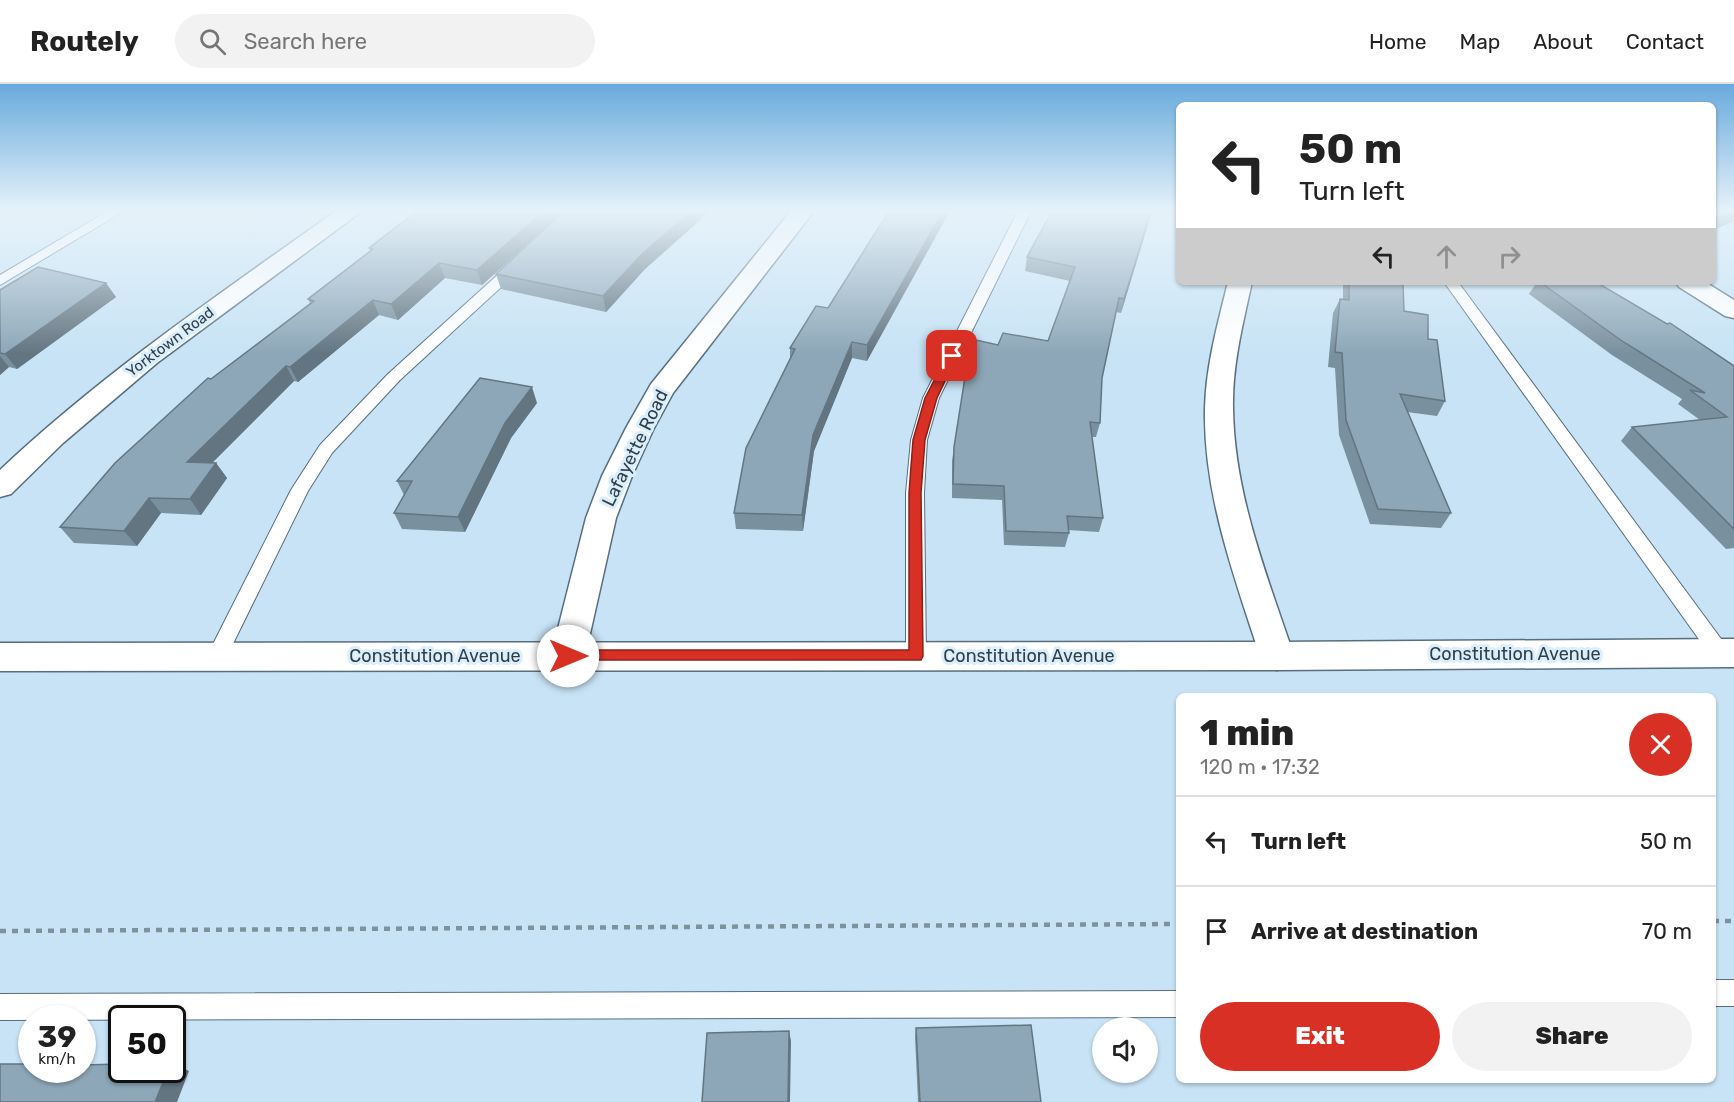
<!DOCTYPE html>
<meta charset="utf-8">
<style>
body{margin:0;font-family:Rubik,sans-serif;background:#f2f2f2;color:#222;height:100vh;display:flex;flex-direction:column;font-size:22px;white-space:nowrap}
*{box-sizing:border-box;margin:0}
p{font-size:20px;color:#767676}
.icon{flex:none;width:33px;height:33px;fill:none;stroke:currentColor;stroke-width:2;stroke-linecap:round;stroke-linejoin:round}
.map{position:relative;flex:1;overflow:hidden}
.panel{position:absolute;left:1176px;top:609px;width:540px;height:390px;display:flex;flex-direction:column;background:#fff;border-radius:9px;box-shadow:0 2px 4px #0004}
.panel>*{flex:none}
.banner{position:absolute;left:1176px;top:18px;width:540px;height:183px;border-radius:9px;box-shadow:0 2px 4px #0004;background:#fff;color:#222;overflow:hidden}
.tools{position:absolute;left:1092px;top:933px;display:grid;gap:12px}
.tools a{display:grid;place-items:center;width:66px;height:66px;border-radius:50%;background:#fff;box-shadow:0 2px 4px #0004;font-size:30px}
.speed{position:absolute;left:18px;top:921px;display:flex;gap:12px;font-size:30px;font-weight:700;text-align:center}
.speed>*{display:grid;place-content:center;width:78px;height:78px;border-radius:50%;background:#fff;box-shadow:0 2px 4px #0004;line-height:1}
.speed small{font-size:15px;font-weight:400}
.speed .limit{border:3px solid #111;border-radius:9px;background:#fff;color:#111}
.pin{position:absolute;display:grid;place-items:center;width:51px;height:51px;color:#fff;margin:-26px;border-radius:12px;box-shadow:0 3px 9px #0006}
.me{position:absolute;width:66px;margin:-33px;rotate:90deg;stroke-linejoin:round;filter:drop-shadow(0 0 4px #0008)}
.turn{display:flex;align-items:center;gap:21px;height:126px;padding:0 24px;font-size:27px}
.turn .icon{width:78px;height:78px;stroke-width:2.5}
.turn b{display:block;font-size:42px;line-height:51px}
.lanes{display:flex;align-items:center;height:57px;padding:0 24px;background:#0003;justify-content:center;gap:30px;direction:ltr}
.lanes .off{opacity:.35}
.round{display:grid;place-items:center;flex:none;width:63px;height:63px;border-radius:32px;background:#f2f2f2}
.headline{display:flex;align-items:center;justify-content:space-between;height:102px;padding:0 24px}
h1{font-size:36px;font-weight:800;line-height:45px}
.primary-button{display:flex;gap:12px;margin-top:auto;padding:12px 24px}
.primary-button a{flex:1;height:69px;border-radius:36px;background:#d93025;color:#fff;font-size:24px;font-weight:800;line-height:69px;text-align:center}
.primary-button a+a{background:#f2f2f2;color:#222}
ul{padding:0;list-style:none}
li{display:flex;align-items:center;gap:18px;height:90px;padding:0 24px;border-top:2px solid #e0e0e0}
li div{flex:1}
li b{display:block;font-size:22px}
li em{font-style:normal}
header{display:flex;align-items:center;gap:36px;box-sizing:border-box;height:84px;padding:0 30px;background:#fff;border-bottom:2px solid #e0e0e0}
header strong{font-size:28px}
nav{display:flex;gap:33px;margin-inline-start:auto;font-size:21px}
.search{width:420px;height:54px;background:#f2f2f2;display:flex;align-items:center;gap:15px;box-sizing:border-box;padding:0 21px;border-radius:33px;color:#767676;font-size:22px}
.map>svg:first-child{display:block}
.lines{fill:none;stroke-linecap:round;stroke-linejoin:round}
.service-casing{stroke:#566e7e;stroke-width:2}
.minor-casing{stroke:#566e7e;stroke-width:3}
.secondary-casing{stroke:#566e7e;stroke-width:3}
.path{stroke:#7e929e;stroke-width:4.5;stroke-dasharray:6 6;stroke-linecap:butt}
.service{fill:#fff;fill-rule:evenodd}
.minor{fill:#fff;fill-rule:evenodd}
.secondary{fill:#fff;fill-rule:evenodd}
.wall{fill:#79909e}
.shaded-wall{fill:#637581}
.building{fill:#8da7b8;stroke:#637581;stroke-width:1.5}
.route{fill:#d93025;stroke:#8d1f18;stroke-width:1.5}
.labels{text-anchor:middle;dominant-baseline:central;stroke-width:6;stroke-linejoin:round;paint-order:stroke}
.far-street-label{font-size:15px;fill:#323d44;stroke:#d9effd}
.street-label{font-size:18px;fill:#323d44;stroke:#d9effd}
</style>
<header>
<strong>Routely</strong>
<div class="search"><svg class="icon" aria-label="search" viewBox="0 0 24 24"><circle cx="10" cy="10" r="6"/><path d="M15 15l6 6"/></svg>Search here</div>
<nav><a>Home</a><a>Map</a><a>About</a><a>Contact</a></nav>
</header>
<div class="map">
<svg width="1734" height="1018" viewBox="0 0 1734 1018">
<rect width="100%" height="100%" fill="#c7e3f5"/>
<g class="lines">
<defs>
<path id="service" d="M 108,127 L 124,127 L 0,201 L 0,191 Z
M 1018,127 L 1031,127 L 939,314 L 927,356 L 924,409 L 926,572 L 923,578 L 916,580 L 909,578 L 906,572 L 906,409 L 911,356 L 923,314 Z
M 518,176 L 525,180 L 523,183 L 400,296 L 332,369 L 308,407 L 224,578 L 217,580 L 210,578 L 207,572 L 291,406 L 320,361 L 388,290 L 513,177 Z
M 1444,198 L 1458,198 L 1727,563 L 1730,569 L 1727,575 L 1720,577 L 1713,575 Z
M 1713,896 L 1734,896 L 1734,922 L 1713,922 Z
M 1179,907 L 1179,933 L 0,936 L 0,910 Z"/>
<path id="minor" d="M 336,127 L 362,127 L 157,279 L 63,359 L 11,410 L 0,413 L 0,386 C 104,288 221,209 336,127 Z
M 791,127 L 814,127 L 673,309 L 654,344 L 632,392 L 616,434 L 585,572 L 580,582 L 568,586 L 556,582 L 551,572 L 586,434 L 602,392 L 626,344 L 651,300 Z
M 1228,198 L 1252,198 C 1243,239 1232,282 1233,324 C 1234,410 1267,492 1294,572 L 1289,582 L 1277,586 L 1265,582 L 1260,572 C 1234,492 1203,409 1205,324 C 1206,281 1218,239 1228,198 Z
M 1676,198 L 1705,198 L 1734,216 L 1734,234 L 1725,232 L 1679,203 Z"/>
<path id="secondary" d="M 1734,555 L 1734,583 L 1277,586 L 0,587 L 0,559 L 1277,558 Z"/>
</defs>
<use href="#service" class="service-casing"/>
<use href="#minor" class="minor-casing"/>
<use href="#secondary" class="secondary-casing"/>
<path class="path" d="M 1713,837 L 1734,837
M 0,847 L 1179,840"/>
<use href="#service" class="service"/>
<use href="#minor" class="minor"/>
<use href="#secondary" class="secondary"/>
</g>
<path class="wall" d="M 417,127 L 708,127 L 699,137 L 645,185 L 606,228 L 501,205 L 496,190 L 545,144 L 482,201 L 445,194 L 398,236 L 379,231 L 298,298 L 294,297 L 212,379 L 216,379 L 227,394 L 201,431 L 161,429 L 137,462 L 74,459 L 60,443 L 211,295 L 310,219 L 308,215 L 370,167 L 369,164 Z
M 889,127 L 867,277 L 852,274 L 814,367 L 803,447 L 736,445 L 734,429 L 790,274 L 790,264 L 828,224 Z
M 1152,127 L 1121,229 L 1116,228 L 1102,294 L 1100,339 L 1096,353 L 1092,353 L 1103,434 L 1099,448 L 1068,446 L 1069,449 L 1065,463 L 1004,461 L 1002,416 L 952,414 L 952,377 L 954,363 L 998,261 L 1048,257 L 1070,197 L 1025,187 L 1027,173 Z
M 1713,127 L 1734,127 L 1734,137 L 1713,146 Z
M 1343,198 L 1403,198 L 1404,227 L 1428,255 L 1445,317 L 1437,332 L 1407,328 L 1451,429 L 1441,444 L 1370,440 L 1339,351 L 1335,284 L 1328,283 L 1333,229 L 1340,215 L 1343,215 Z
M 1537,198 L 1596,198 L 1734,282 L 1734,464 L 1726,465 L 1621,357 L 1632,343 L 1700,336 L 1678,320 L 1682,315 L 1612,271 L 1529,210 Z
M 0,206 L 116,213 L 17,285 L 9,283 L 0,291 Z
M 537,319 L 511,354 L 465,448 L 402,445 L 394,429 L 404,411 L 397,397 Z
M 916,944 L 1041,1018 L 918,1018 L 915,953 Z"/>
<path class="shaded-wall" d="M 544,127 L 564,127 L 482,201 L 477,186 Z
M 691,127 L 708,127 L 699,137 L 645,185 L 606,228 L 603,212 L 642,170 Z
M 943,127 L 950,127 L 867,277 L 867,261 Z
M 1151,127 L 1152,127 L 1121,229 L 1124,215 Z
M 1732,127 L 1734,127 L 1734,137 L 1713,146 L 1713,140 L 1718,133 Z
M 439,179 L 445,194 L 398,236 L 391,220 Z
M 106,199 L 116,213 L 17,285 L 5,270 Z
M 373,216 L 379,231 L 298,298 L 290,283 Z
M 852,258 L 852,274 L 814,367 L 803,447 L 802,431 L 813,351 Z
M 0,272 L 9,283 L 0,291 Z
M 286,282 L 294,297 L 198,393 L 187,378 Z
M 532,303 L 537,319 L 511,354 L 465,448 L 458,433 L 505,339 Z
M 216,379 L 227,394 L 201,431 L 190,415 Z
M 149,414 L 161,429 L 137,462 L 124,447 Z
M 789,947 L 791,957 L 790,1018 L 788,1018 Z
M 172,978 L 189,987 L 177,1018 L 155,1018 L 168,986 L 172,986 Z"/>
<path class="building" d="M 417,127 L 544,127 L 477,186 L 439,179 L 391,220 L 373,216 L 290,283 L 286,282 L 187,378 L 216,379 L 190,415 L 149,414 L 124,447 L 60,443 L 115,379 L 208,294 L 211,295 L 314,217 L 308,215 L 373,165 L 369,164 Z
M 564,127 L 691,127 L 642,170 L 603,212 L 496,190 Z
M 889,127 L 943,127 L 867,261 L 852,258 L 813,351 L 802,431 L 734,429 L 746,364 L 795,265 L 790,264 L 816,222 L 828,224 Z
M 1052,127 L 1151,127 L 1124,215 L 1119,214 L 1102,294 L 1100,339 L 1090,338 L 1103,434 L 1067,432 L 1069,449 L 1006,447 L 1004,402 L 953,400 L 954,363 L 971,255 L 998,261 L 1003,249 L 1048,257 L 1075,183 L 1027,173 Z
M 1713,127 L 1732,127 L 1718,133 L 1713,131 Z
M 38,183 L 106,199 L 5,270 L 0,269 L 0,206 Z
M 1349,198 L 1403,198 L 1404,227 L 1428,231 L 1428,255 L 1437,256 L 1445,317 L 1400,310 L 1451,429 L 1378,425 L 1346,336 L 1342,269 L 1335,268 L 1340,215 L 1349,216 Z
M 1540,198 L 1596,198 L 1667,240 L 1670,239 L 1734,282 L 1734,445 L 1632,343 L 1727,333 L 1690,306 L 1705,309 L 1622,257 Z
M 480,294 L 532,303 L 505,339 L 458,433 L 394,429 L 412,397 L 397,397 Z
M 1031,941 L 1041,1018 L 920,1018 L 916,944 Z
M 789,947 L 788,1018 L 702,1018 L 707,949 Z
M 0,980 L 32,980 L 32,986 L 82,986 L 82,981 L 122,980 L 122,986 L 168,986 L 155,1018 L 0,1018 Z"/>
<linearGradient id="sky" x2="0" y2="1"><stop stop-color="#68aadc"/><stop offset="0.47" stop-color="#e6f2fa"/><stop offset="1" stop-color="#e6f2fa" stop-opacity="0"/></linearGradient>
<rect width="1734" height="270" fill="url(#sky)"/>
<path class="route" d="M 952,269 L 957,272 L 937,314 L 925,356 L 921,409 L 923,572 L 921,576 L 563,576 L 561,572 L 563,568 L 568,566 L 909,566 L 909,409 L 913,356 L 925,314 L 947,272 Z"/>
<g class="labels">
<g class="far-street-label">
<text transform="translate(170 258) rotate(-37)">Yorktown Road</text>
</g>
<g class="street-label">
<text transform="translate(635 364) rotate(-64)">Lafayette Road</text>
<text x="1515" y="570">Constitution Avenue</text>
<text x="435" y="572">Constitution Avenue</text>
<text x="1029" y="572">Constitution Avenue</text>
</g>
</g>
</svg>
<div class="tools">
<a><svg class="icon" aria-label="sound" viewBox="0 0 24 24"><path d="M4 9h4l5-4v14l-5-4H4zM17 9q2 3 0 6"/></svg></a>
</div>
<div class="speed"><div>39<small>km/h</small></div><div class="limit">50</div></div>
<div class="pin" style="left:952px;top:272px;background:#d93025"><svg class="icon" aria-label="arrive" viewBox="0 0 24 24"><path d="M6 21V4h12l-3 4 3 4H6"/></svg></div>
<svg class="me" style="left:568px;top:572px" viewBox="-20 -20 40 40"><circle r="19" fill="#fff"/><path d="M0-13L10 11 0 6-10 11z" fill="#d93025"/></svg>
<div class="banner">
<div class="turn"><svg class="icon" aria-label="left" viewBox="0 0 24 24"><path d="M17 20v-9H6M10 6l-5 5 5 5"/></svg><div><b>50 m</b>Turn left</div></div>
<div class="lanes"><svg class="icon" aria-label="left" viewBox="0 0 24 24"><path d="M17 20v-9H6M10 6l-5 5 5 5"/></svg><svg class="icon off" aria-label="ahead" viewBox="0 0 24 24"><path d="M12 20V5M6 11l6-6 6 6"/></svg><svg class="icon off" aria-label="right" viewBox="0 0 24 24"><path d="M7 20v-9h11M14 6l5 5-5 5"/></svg></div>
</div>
<section class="panel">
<div class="headline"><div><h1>1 min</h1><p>120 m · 17:32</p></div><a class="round" style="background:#d93025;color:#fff"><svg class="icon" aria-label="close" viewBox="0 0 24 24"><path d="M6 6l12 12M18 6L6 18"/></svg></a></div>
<ul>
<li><svg class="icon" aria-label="left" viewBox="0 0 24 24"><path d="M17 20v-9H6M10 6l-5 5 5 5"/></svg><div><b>Turn left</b></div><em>50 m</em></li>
<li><svg class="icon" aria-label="arrive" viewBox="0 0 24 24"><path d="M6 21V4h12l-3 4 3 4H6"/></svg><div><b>Arrive at destination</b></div><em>70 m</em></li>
</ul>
<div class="primary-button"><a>Exit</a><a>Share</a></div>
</section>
</div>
